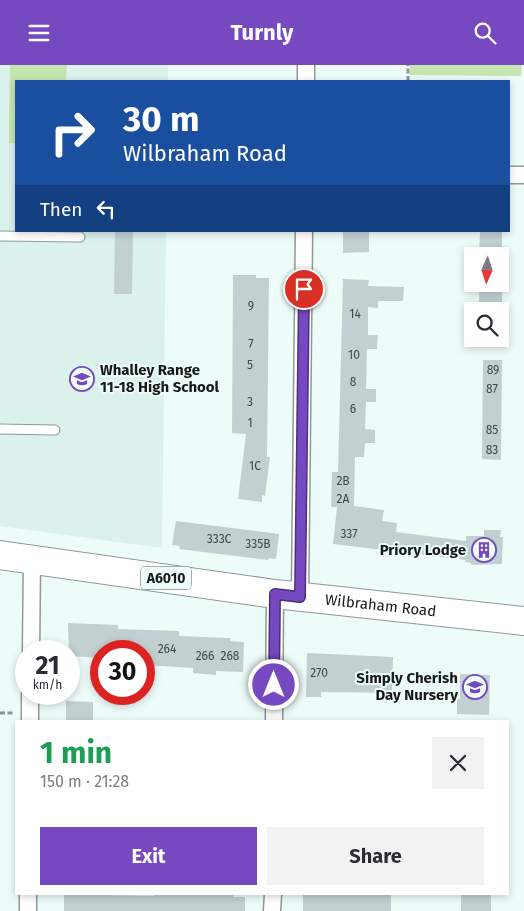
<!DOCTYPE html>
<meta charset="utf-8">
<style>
body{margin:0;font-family:"Fira Sans",sans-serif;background:#f2f2f3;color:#2b2b33;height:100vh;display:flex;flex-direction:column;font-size:19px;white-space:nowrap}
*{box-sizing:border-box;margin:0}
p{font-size:16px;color:#7c7c81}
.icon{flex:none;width:28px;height:28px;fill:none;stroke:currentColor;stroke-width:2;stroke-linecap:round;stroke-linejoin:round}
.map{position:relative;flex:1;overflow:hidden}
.side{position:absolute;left:15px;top:655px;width:494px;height:175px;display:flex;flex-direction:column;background:#fff;border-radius:0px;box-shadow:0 2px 8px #0003}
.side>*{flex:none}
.guide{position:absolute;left:15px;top:15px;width:495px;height:152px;border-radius:0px;box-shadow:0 2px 8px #0003;background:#1a4fa0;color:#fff;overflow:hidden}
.needle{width:32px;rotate:183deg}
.buttons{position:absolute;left:464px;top:182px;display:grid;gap:10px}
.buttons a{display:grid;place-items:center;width:45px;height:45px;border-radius:0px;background:#fff;box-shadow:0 2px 8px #0003;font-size:25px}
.speed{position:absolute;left:15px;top:575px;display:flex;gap:10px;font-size:25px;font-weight:700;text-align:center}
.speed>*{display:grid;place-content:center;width:65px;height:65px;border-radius:50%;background:#fff;box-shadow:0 2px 8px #0003;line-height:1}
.speed small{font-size:12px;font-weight:400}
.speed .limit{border:8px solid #d22;background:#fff;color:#111}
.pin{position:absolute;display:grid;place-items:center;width:42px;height:42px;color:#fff;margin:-21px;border:2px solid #fff;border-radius:50%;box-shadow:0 1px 5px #0007}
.me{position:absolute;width:55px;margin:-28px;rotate:0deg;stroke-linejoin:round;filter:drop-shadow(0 0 4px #0008)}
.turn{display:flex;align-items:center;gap:18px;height:105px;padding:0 25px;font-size:22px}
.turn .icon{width:65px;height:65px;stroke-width:2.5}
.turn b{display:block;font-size:35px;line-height:42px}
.then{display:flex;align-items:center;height:48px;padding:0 25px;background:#0003;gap:10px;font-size:19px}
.round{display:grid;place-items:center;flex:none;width:52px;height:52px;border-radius:0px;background:#f2f2f3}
.summary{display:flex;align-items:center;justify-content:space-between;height:85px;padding:0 25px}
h1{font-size:30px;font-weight:700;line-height:38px;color:#1e9e55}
.cta{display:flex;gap:10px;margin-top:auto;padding:10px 25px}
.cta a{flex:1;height:58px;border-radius:0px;background:#7749c1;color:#fff;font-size:20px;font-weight:700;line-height:58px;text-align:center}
.cta a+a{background:#f2f2f3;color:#2b2b33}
header{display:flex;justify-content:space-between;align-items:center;height:65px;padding:0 25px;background:#7749c1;color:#fff;font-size:22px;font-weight:700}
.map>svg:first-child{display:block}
.built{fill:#daf1ec}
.green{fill:#c4e6ae}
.building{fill:#c2d0d1}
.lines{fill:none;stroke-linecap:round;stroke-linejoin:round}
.service-casing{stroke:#8d9a97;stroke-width:11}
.minor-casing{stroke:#8d9a97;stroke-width:19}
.trunk-casing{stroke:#8d9a97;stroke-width:30}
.path{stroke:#8a9492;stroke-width:3;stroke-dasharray:5 2.5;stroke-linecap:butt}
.service{stroke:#fff;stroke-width:9}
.minor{stroke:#fff;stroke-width:16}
.trunk{stroke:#fff;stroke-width:28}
.route-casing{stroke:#4d2f7d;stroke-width:12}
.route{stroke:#7749c1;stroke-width:9}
.labels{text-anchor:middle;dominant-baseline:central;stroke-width:4;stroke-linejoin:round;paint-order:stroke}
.number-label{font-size:12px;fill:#404847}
.shield{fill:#eefcf9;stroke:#565e5c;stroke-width:1}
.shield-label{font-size:14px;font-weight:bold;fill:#151a19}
.poi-label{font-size:15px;font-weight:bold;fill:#151a19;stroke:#eefcf9;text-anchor:end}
.street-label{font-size:15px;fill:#151a19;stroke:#eefcf9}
</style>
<header><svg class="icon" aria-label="menu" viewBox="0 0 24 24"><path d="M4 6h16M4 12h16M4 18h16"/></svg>Turnly<svg class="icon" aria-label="search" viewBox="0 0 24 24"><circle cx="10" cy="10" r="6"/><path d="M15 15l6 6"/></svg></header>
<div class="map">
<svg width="524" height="846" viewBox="0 0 524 846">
<rect width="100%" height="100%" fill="#eefcf9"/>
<path class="built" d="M 0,0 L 168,0 L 168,16 L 16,16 L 16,166 L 166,166 L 162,483 L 0,461 Z"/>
<path class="green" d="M 10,0 L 67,0 L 66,16 L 16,16 L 16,78 L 9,78 Z
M 410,0 L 522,0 L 521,11 L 410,10 Z"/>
<path class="building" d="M 115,166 L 133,166 L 132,229 L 114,229 Z
M 343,166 L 369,166 L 369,187 L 343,188 Z
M 480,166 L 502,166 L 502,191 L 479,191 Z
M 233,210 L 256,210 L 256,213 L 269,213 L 267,392 L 270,392 L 265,431 L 262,430 L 262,437 L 238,434 L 246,369 L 232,368 Z
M 343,214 L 369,215 L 368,221 L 404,222 L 403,236 L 378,236 L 378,243 L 368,242 L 368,270 L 378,270 L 377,284 L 367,284 L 366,324 L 376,324 L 376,337 L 366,337 L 365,364 L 375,365 L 375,378 L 365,378 L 364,392 L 355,392 L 354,441 L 384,445 L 382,456 L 397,458 L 396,467 L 466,476 L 466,471 L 484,471 L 484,465 L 501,465 L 500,472 L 503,472 L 502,499 L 471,500 L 471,498 L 465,497 L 466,495 L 333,479 L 337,442 L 331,442 L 332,407 L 338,407 Z
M 479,219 L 502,219 L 502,246 L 479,246 Z
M 483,295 L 502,295 L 501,395 L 482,394 Z
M 176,456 L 279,469 L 276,494 L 269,493 L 268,495 L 179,484 L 180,481 L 172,480 Z
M 68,558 L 118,560 L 118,564 L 179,566 L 179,571 L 230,573 L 230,576 L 244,577 L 243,607 L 216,606 L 216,610 L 193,608 L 193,603 L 144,600 L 144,586 L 101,586 L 101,593 L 69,591 Z
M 307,588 L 393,592 L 392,628 L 321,627 L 321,632 L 306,632 Z
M 460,609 L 490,610 L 489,650 L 457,649 L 457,634 L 460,634 Z
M 66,636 L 93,637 L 93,656 L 66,656 Z
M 64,829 L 154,831 L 154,829 L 233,829 L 233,832 L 245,832 L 245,846 L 64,846 Z
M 303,829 L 391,829 L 391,846 L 303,846 Z
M 461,829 L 491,829 L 491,846 L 461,846 Z"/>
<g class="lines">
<defs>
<path id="service" d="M 0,171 L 80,172
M 0,364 L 55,365"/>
<path id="minor" d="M 306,16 L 306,0
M 509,110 L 524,110
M 300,532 L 304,166
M 31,586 L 32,494
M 30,656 L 30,629
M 274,656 L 275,529
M 28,846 L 28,829
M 272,846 L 273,829"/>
<g id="trunk">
<path id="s1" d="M 0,490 L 275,529 L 524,556"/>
</g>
</defs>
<use href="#service" class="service-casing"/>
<use href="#minor" class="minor-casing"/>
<use href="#trunk" class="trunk-casing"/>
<path class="path" d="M 408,16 L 408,0
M 0,648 L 15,648"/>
<use href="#service" class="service"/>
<use href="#minor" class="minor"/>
<use href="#trunk" class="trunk"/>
</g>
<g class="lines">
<defs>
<path id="route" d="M 274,620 L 275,529 L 300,532 L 304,224"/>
</defs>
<use href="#route" class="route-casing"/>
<use href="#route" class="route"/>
</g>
<defs>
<symbol id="school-ring" viewBox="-11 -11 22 22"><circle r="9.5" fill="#eefcf9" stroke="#7749c1" stroke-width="1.5"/><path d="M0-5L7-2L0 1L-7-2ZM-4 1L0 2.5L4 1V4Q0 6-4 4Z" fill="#7749c1"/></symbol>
<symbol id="building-ring" viewBox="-11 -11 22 22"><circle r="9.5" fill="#eefcf9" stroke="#7749c1" stroke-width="1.5"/><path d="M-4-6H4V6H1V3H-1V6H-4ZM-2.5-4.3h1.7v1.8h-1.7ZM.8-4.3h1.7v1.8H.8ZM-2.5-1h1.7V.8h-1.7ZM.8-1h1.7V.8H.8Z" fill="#7749c1"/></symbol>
</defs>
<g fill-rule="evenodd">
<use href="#school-ring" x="68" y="300" width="28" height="28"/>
<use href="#building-ring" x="470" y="471" width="28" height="28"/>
<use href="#school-ring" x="461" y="608" width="28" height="28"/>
</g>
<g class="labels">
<g class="number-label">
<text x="251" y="241">9</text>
<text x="355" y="249">14</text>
<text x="251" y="279">7</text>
<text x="354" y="290">10</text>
<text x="250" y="300">5</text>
<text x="493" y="305">89</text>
<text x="353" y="317">8</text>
<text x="492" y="324">87</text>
<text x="250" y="337">3</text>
<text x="353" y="344">6</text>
<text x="250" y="358">1</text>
<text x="492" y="365">85</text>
<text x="492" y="385">83</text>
<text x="255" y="401">1C</text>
<text x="343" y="416">2B</text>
<text x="343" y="434">2A</text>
<text x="349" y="469">337</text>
<text x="219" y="474">333C</text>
<text x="258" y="479">335B</text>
<text x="167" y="584">264</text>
<text x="205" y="591">266</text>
<text x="230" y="591">268</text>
<text x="319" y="608">270</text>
</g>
<rect class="shield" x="141" y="501.5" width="50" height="23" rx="4"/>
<g class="shield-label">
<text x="166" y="513">A6010</text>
</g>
<g class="poi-label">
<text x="100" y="305" text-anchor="start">Whalley Range<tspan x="100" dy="17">11-18 High School</tspan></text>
<text x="466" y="485">Priory Lodge</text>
<text x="458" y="613">Simply Cherish<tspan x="458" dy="17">Day Nursery</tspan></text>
</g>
<g class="street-label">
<text stroke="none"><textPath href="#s1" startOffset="384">Wilbraham Road</textPath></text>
</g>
</g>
</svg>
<div class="buttons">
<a><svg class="needle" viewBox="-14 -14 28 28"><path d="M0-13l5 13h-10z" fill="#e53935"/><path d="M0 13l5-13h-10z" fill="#7c7c81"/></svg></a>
<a><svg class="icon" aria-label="search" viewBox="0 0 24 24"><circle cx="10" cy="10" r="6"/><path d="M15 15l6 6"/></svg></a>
</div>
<div class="speed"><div>21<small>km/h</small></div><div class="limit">30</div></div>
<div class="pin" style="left:304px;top:224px;background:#d93025"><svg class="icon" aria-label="arrive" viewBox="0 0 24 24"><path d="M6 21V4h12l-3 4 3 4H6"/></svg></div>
<svg class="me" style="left:274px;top:620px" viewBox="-20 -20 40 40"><circle r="17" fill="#7749c1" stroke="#fff" stroke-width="3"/><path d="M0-11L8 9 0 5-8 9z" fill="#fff"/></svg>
<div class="guide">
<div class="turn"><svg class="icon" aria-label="right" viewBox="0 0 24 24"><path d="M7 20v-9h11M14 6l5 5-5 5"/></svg><div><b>30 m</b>Wilbraham Road</div></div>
<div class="then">Then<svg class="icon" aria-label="left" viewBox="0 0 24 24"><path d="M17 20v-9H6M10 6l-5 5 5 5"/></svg></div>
</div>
<section class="side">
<div class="summary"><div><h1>1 min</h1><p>150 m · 21:28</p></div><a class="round"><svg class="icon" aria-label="close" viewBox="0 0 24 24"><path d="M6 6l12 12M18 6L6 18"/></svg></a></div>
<div class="cta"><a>Exit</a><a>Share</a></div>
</section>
</div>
